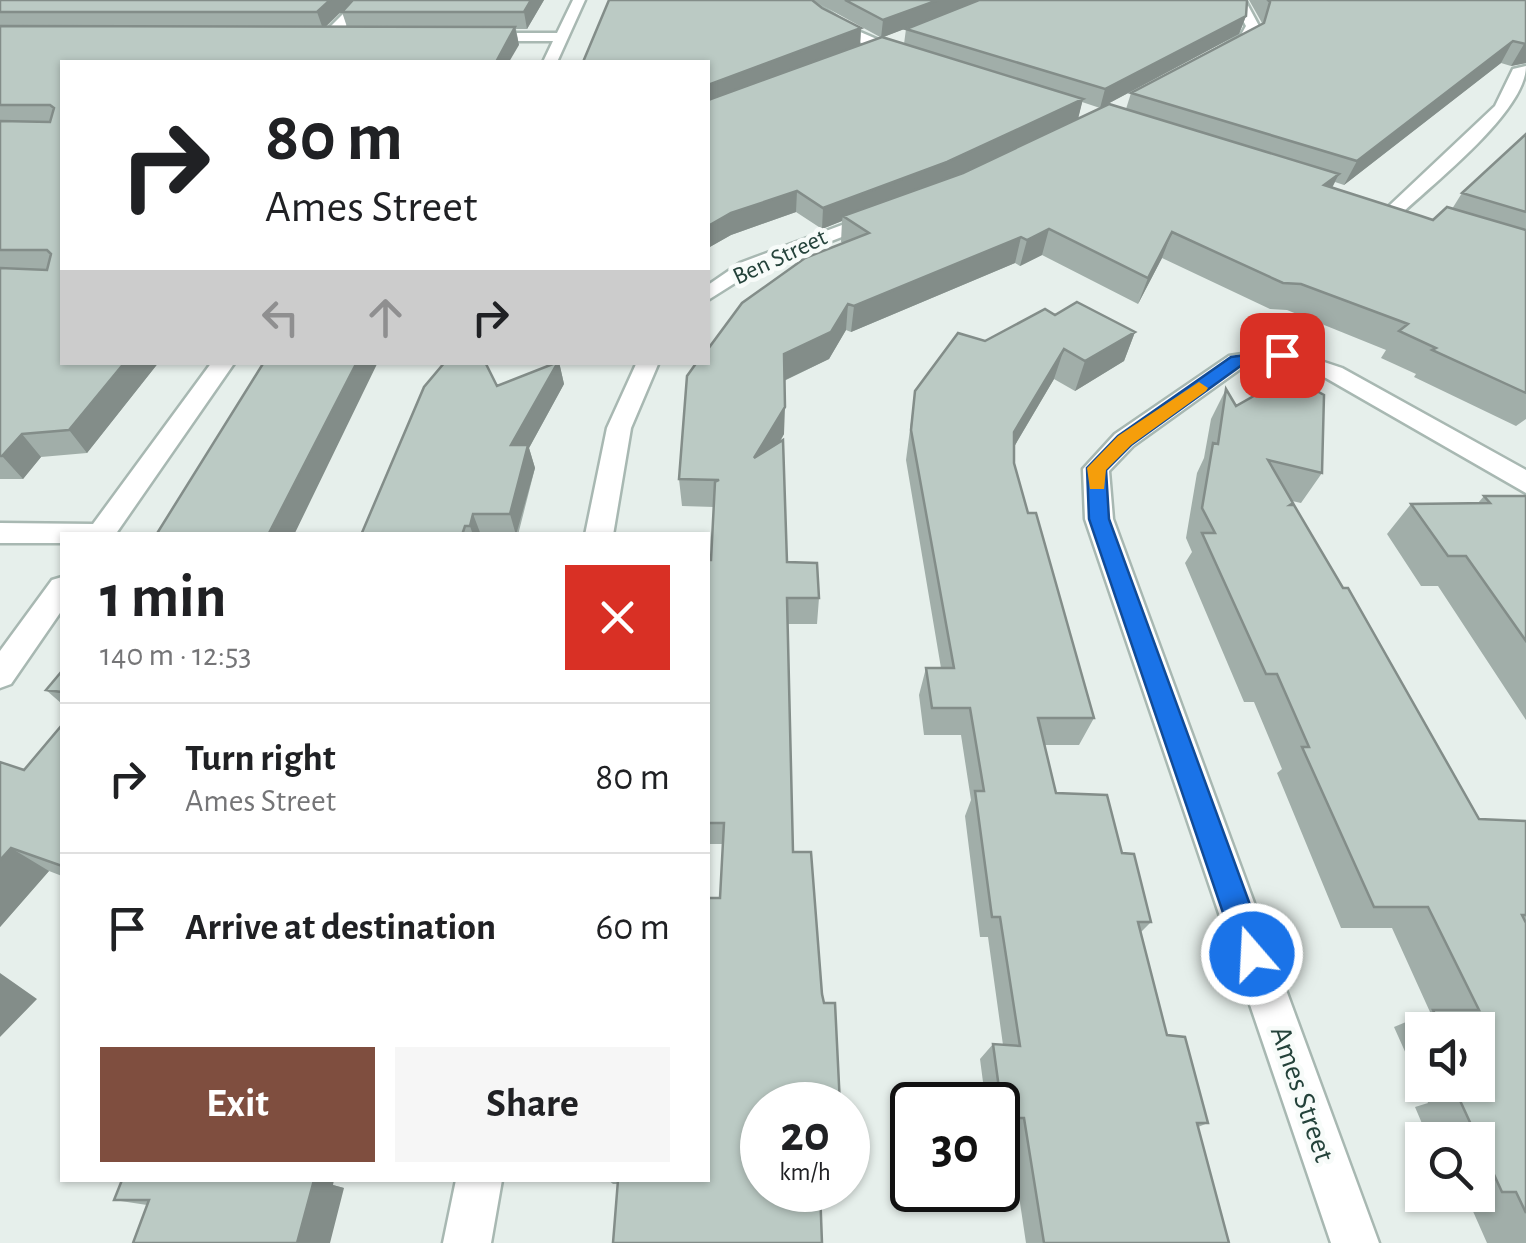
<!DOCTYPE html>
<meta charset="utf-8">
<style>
body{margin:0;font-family:"Alegreya Sans",sans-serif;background:#f6f6f6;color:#202124;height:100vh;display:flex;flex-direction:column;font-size:38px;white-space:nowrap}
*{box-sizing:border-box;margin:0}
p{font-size:32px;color:#757577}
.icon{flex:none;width:55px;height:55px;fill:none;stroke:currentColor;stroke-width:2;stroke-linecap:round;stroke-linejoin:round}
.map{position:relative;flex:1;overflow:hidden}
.side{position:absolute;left:60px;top:532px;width:650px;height:650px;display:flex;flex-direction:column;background:#fff;border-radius:0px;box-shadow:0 2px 8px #0004}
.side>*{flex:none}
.top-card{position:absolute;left:60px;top:60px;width:650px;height:305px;border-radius:0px;box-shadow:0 2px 8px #0004;background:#fff;color:#202124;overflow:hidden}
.fabs{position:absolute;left:1405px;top:1012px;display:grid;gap:20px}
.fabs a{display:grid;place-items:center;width:90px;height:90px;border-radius:0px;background:#fff;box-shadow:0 2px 8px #0004;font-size:50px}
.speed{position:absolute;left:740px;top:1082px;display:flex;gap:20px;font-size:50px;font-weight:700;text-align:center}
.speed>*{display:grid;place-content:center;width:130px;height:130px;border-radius:50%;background:#fff;box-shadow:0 2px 8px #0004;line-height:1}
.speed small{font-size:25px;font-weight:400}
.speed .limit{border:5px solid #111;border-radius:15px;background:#fff;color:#111}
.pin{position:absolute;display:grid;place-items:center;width:85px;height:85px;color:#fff;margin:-42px;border-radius:20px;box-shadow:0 5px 15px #0006}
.me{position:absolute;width:110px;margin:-55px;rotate:341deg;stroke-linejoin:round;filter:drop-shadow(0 0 8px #0008)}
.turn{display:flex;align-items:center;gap:35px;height:210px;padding:0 40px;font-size:45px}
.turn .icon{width:130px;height:130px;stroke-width:2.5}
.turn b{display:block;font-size:70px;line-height:85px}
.lanes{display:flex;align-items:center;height:95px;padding:0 40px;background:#0003;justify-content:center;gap:50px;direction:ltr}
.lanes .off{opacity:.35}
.round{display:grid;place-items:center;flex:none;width:105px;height:105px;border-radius:0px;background:#f6f6f6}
.head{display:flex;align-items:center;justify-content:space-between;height:170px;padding:0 40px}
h1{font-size:60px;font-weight:600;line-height:75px}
.button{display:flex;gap:20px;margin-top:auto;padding:20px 40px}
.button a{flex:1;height:115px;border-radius:0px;background:#7f4e3f;color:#fff;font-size:40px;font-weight:600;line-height:115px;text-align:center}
.button a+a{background:#f6f6f6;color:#202124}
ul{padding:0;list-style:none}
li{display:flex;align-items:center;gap:30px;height:150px;padding:0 40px;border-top:2px solid #e0e0e0}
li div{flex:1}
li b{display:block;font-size:38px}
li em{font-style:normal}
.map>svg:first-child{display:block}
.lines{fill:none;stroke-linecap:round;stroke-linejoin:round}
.street-casing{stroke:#a8b8b2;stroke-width:5}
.street{fill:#fff;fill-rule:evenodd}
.wall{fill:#a1aea9;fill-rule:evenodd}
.shaded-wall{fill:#838d89}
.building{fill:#bbcac4;stroke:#838d89;stroke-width:2.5}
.route{fill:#1a73e8;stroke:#114b97;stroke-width:2.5}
.slow{fill:#f59e0b}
.labels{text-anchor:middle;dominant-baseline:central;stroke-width:9;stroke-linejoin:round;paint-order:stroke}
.far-street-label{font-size:25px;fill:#24423a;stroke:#f7fbf9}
.street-label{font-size:30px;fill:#24423a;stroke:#f7fbf9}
</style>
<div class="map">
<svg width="1526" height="1243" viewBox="0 0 1526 1243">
<rect width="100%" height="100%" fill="#e6efeb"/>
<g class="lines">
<defs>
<path id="street" d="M 357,0 L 370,0 L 333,40 L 323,40 L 323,34 Z
M 573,0 L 585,0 L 557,62 L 543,62 L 553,41 L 478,41 L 471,37 L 478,33 L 557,33 Z
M 798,0 L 811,0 L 858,31 L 916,56 L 909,60 C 869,49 827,30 798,0 Z
M 1232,0 L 1245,0 L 1259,26 C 1253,42 1233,58 1215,57 L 1215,51 L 1241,35 L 1246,26 Z
M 1526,66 C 1526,111 1435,182 1401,214 L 1389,214 L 1389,206 L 1495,106 L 1513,69 Z
M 877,212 L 886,217 L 883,221 L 754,271 L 708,300 L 708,285 L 740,263 Z
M 1282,348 L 1342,368 L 1526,470 L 1526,493 L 1326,378 L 1280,362 L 1243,367 L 1133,446 L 1109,471 L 1113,519 L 1379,1243 L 1331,1243 L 1085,519 L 1083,469 L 1115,434 L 1229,356 Z
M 212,362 L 235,362 L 115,535 L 62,535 L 62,543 L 0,543 L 0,523 L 93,524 Z
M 637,362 L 659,362 L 631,428 L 613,535 L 585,535 L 607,428 Z
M 62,577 L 62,610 L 11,684 L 0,688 L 0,651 L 52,580 Z
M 456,1180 L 502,1180 L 491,1243 L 443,1243 Z"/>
</defs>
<use href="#street" class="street-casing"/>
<use href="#street" class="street"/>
</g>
<path class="wall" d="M 0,0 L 544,0 L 527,29 L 516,29 L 519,45 L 62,62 L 62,362 L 159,362 L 87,453 L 41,457 L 23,479 L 0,479 ZM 351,2 L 342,12 L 347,27 L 326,27 Z
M 609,0 L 1246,0 L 1246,16 L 1239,34 L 1100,108 L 1082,102 L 1078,118 L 1109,104 L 1126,109 L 1131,93 L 1261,25 L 1262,23 L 1249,0 L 1526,0 L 1526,63 L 1511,66 L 1501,63 L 1344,185 L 1335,182 L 1332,188 L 1433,220 L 1447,207 L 1452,209 L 1462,193 L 1526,134 L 1526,419 L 1516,426 L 1414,377 L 1416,374 L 1381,358 L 1386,350 L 1287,310 L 1270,309 L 1162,258 L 1138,304 L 1042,255 L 1020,266 L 1015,263 L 851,332 L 846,330 L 829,359 L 784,381 L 784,434 L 780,442 L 783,440 L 787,562 L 817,563 L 819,598 L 817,624 L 787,624 L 793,852 L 811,852 L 822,994 L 824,1003 L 835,1003 L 840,1105 L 762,1105 L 762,1190 L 820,1190 L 822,1243 L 613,1243 L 618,1184 L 613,1184 L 608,1180 L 708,1180 L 708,898 L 720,898 L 723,844 L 708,844 L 708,560 L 711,560 L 714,507 L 682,506 L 679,479 L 687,376 L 697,362 L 708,362 L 708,349 L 742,303 L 805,258 L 843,243 L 841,242 L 842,221 L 822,229 L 796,212 L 731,235 L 708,248 L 708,62 L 583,62 ZM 814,1 L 816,2 L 880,37 L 860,45 L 861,28 L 822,8 ZM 925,21 L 906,29 L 904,44 L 883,37 Z
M 1055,315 L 1135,332 L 1124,361 L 1075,391 L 1054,379 L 1014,447 L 1014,463 L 1028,513 L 1094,718 L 1079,745 L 1044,745 L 1056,793 L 1122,853 L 1151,922 L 1141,932 L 1167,1035 L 1208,1123 L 1198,1127 L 1229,1243 L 1026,1243 L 1009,1129 L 998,1129 L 998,1105 L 986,1105 L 980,1059 L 993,1044 L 1003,1045 L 988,937 L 980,937 L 965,816 L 971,800 L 961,735 L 924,735 L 919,695 L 926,668 L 941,668 L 906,460 L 915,391 L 985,341 Z
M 559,362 L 564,384 L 529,448 L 535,468 L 518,535 L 361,535 L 497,386 Z
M 1226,389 L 1236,406 L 1322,473 L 1301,503 L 1292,501 L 1292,505 L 1479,819 L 1526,821 L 1526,1243 L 1487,1243 L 1468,1200 L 1455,1200 L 1453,1195 L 1478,1195 L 1478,1140 L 1429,1140 L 1415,1107 L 1428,1103 L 1394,1027 L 1430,1012 L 1392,928 L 1341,928 L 1277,773 L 1282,769 L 1254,702 L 1244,702 L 1185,563 L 1192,552 L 1186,538 L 1197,473 L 1204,458 L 1211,419 ZM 1422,1030 L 1478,1030 L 1478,1085 L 1422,1085 Z
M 1484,496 L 1526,496 L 1526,720 L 1438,586 L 1421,586 L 1387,534 L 1411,504 L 1478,503 Z
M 62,671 L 62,704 L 46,690 Z
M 62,725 L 62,876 L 49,871 L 0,927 L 0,762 L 24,770 Z
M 333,1185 L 344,1188 L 147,1205 L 114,1200 Z"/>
<path class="shaded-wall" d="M 330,0 L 353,0 L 323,29 L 317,12 Z
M 531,0 L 544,0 L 527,29 L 524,12 Z
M 938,0 L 980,0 L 881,38 L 883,20 Z
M 1246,16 L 1239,34 L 1100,108 L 1105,89 Z
M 515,27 L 519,45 L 509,62 L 496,62 Z
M 861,28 L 860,46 L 708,104 L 708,85 Z
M 1513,41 L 1501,63 L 1344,185 L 1357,161 Z
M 1524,44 L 1526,44 L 1526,63 L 1511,66 Z
M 1083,99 L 1078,119 L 944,183 L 843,216 L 842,221 L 822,229 L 823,208 Z
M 1339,174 L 1326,199 L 1324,185 Z
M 797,191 L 796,212 L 731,235 L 708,248 L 708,226 L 731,213 Z
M 1049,229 L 1042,255 L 1020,266 L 1027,240 Z
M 1172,232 L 1162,258 L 1138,304 L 1148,278 Z
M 1021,237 L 1015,263 L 851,332 L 854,306 Z
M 848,304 L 846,330 L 829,359 L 783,381 L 784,354 Z
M 1135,332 L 1124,361 L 1075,391 L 1085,361 Z
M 1064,349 L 1054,379 L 1005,462 L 1014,432 Z
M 125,362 L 159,362 L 87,453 L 69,430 Z
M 357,362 L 378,362 L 294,535 L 268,535 Z
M 559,362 L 564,384 L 529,448 L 535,468 L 516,535 L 510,514 L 511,445 Z
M 785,407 L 784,434 L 754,485 L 754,458 Z
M 22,434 L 41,457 L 23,479 L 2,456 Z
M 473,514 L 481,535 L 473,535 L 470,526 Z
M 11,848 L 49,871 L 0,927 L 0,860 Z
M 0,973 L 37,999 L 0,1037 Z
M 302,1180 L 334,1180 L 333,1185 L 344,1188 L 330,1243 L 297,1243 Z"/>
<path class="building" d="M 0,0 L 330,0 L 317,12 L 0,12 Z
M 353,0 L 531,0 L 524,12 L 342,12 Z
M 609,0 L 812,0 L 822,8 L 861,28 L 708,85 L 708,62 L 583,62 Z
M 845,0 L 938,0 L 883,20 Z
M 979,0 L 1246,0 L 1247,1 L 1246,16 L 1105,89 L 906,29 Z
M 1268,0 L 1526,0 L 1526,44 L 1513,41 L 1357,161 L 1131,93 L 1264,23 L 1270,2 Z
M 0,26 L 515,27 L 496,62 L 62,62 L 62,362 L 125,362 L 69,430 L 22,434 L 2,456 L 0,456 L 0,268 L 47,270 L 51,254 L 47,250 L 0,250 L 0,121 L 50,122 L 54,108 L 50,105 L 0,105 Z
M 882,37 L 1083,99 L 947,162 L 823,208 L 797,191 L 731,213 L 708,226 L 708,100 Z
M 1109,104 L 1339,174 L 1324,185 L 1421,216 L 1433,220 L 1447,207 L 1526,230 L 1526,393 L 1432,350 L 1436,348 L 1399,331 L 1408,324 L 1301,284 L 1283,283 L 1172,232 L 1148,278 L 1049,229 L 1027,240 L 1021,237 L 854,306 L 848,304 L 831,332 L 784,354 L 785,407 L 754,458 L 783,440 L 787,562 L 817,563 L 819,598 L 787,598 L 793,852 L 811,852 L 822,994 L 824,1003 L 835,1003 L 840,1105 L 762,1105 L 762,1190 L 820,1190 L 822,1243 L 613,1243 L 618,1180 L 708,1180 L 708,898 L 720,898 L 724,823 L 708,823 L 708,560 L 711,560 L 715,482 L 719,480 L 679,479 L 687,376 L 697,362 L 708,362 L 708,349 L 742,303 L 805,258 L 869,233 L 843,216 L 963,173 Z
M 1526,134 L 1526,212 L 1462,193 Z
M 1077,302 L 1135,332 L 1085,361 L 1064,349 L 1014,432 L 1014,463 L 1028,513 L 1036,513 L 1094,718 L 1038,718 L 1056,793 L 1107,795 L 1122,853 L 1134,854 L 1151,922 L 1138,922 L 1167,1035 L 1185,1037 L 1208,1123 L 1197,1123 L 1229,1243 L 1044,1243 L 1024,1118 L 1003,1118 L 993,1044 L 1020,1046 L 1000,917 L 992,917 L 975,791 L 984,791 L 970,708 L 932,708 L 926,668 L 954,668 L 911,430 L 915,391 L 958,333 L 985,341 L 1045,309 L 1055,315 Z
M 264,362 L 357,362 L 268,535 L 156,535 Z
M 445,362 L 485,362 L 497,386 L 558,362 L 511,445 L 528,445 L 510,514 L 473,514 L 470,526 L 465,526 L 462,535 L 361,535 L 424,387 Z
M 1289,376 L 1324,395 L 1322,473 L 1268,460 L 1293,503 L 1290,505 L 1294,505 L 1343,588 L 1348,588 L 1479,819 L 1526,821 L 1526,915 L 1522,915 L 1526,923 L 1526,1213 L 1516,1192 L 1502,1192 L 1457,1094 L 1472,1094 L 1468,1085 L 1478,1085 L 1478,1030 L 1442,1030 L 1433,1010 L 1479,1010 L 1428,907 L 1374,907 L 1302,747 L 1309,747 L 1277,674 L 1266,674 L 1202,533 L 1215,533 L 1202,508 L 1213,443 L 1218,444 L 1226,389 L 1236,406 Z
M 1484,496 L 1526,496 L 1526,641 L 1466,556 L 1448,556 L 1411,504 L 1490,503 Z
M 62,671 L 62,692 L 46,690 Z
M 62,725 L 62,866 L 11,848 L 0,860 L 0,762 L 24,770 Z
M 122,1180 L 314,1180 L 297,1243 L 133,1243 L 149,1200 L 114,1200 Z"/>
<path class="route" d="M 1282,350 L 1288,351 L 1288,358 L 1242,365 L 1131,445 L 1106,470 L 1109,519 L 1268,954 L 1263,964 L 1252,969 L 1242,964 L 1237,954 L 1089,519 L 1087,468 L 1118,436 L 1231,357 Z"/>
<path class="slow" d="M 1199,382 L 1208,388 L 1206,391 L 1131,445 L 1106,470 L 1104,489 L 1090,489 L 1087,468 L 1118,436 Z"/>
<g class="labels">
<g class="far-street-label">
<text transform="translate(780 257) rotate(-25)">Ben Street</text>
</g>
<g class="street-label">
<text transform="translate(1302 1094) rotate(71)">Ames Street</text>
</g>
</g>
</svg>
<div class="fabs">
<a><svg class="icon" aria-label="sound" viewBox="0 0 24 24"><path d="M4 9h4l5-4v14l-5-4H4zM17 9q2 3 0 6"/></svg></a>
<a><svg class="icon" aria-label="search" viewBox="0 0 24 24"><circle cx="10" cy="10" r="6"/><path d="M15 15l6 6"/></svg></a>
</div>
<div class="speed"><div>20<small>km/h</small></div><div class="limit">30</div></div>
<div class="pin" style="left:1282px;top:355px;background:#d93025"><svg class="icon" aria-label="arrive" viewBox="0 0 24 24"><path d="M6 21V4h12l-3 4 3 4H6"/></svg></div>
<svg class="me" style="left:1252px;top:954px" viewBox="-20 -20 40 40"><circle r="17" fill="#1a73e8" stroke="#fff" stroke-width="3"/><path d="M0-11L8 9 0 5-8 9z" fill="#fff"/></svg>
<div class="top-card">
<div class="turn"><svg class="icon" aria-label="right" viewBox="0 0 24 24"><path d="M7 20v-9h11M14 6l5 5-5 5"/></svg><div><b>80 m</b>Ames Street</div></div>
<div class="lanes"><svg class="icon off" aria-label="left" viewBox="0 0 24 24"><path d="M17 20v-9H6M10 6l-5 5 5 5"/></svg><svg class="icon off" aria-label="ahead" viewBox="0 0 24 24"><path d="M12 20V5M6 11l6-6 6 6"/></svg><svg class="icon" aria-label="right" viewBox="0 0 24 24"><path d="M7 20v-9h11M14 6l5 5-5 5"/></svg></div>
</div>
<section class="side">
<div class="head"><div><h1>1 min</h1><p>140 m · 12:53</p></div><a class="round" style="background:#d93025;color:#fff"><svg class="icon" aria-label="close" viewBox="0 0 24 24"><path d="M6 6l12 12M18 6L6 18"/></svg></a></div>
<ul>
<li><svg class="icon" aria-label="right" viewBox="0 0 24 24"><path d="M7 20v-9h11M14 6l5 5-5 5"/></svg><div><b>Turn right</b><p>Ames Street</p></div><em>80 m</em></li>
<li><svg class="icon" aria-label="arrive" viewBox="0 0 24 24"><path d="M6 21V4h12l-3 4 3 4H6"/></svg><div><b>Arrive at destination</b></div><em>60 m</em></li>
</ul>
<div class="button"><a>Exit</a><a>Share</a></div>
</section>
</div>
